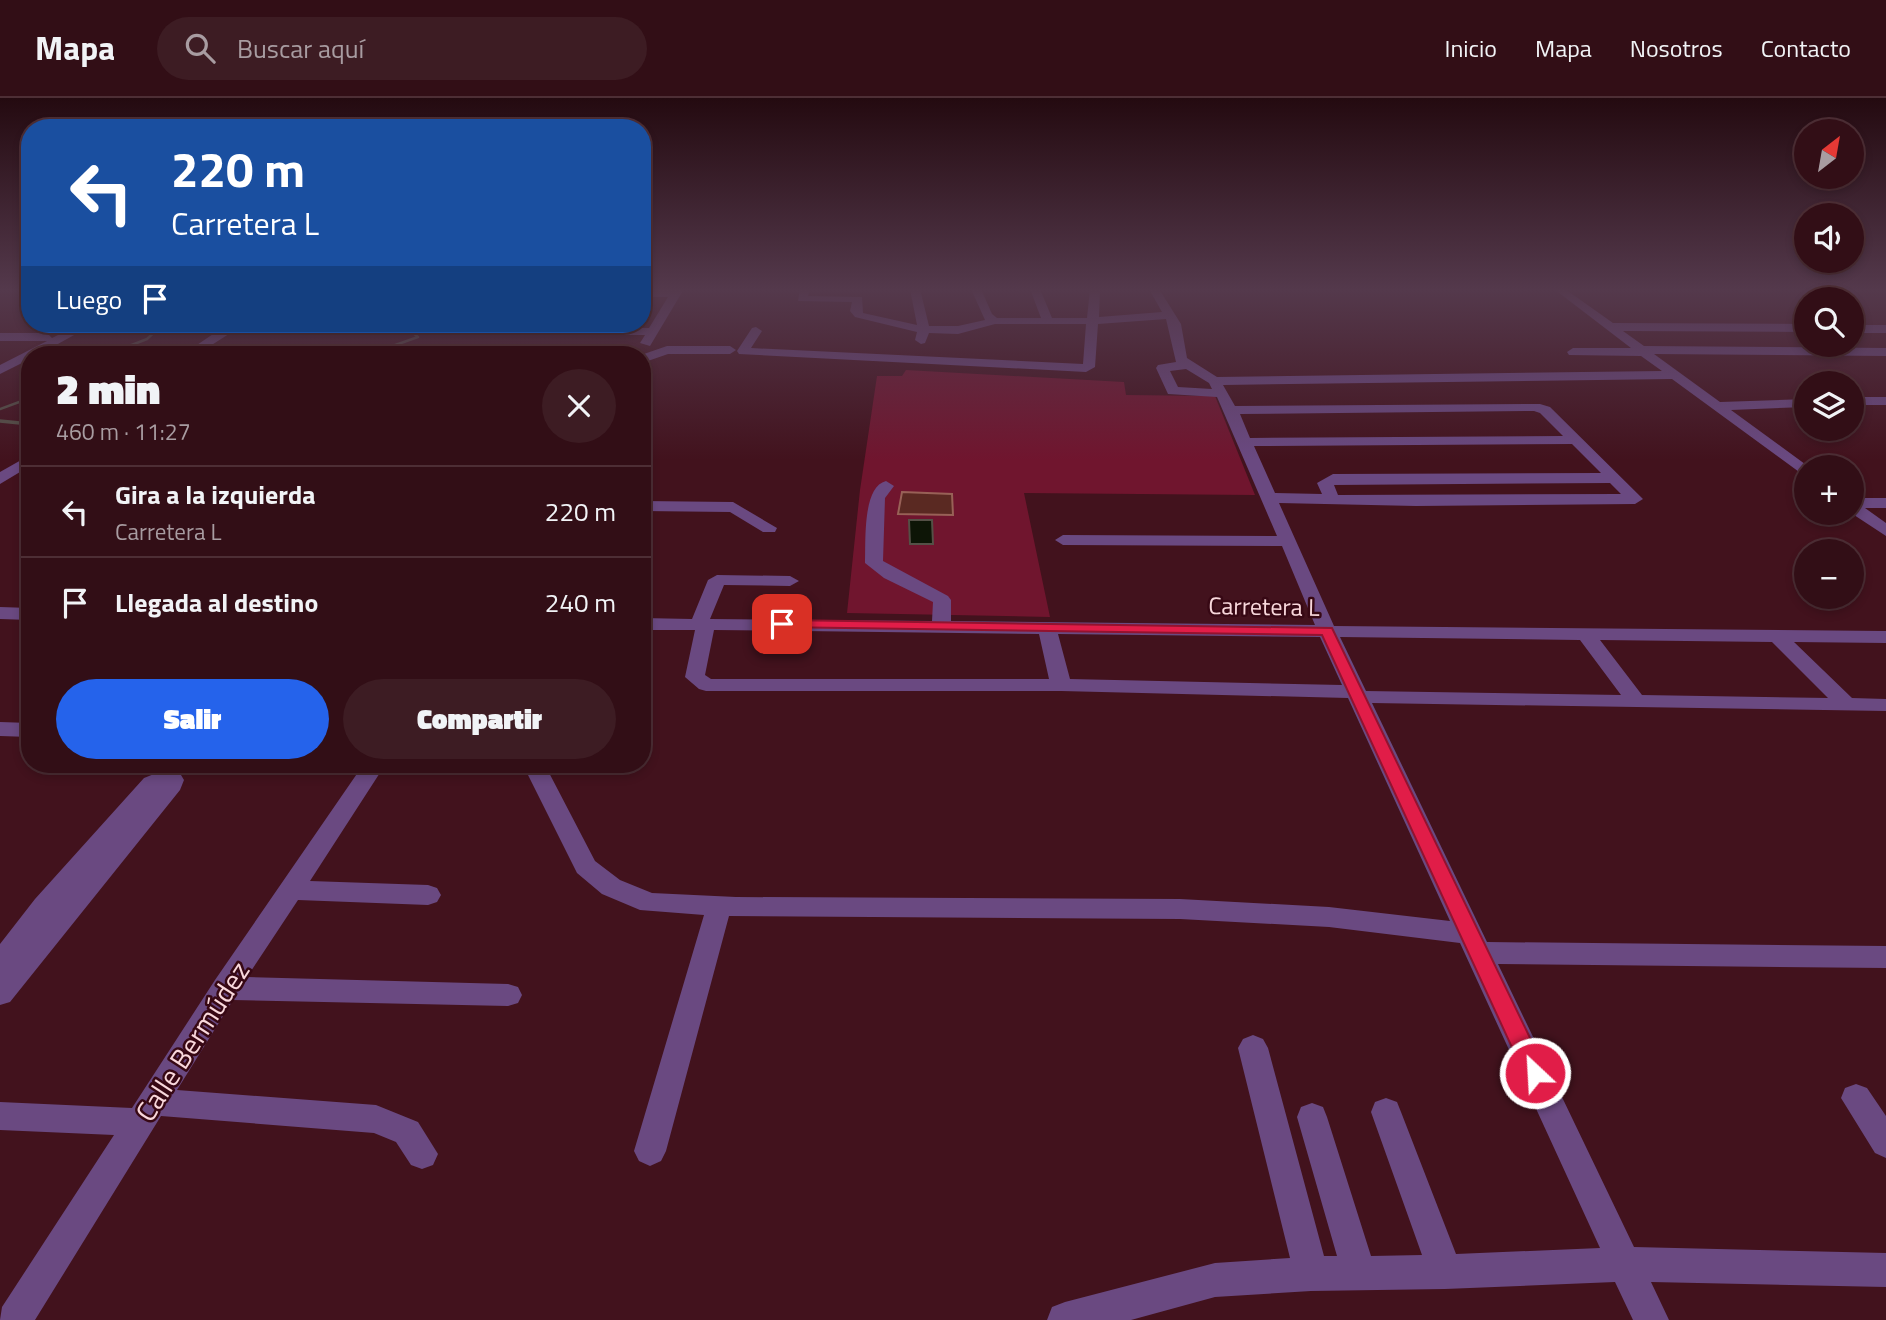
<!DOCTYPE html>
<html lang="es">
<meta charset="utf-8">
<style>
body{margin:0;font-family:"Titillium Web",sans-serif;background:#3d1c23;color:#f1f3f6;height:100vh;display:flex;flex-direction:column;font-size:26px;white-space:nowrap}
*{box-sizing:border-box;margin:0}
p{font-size:23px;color:#a89ca1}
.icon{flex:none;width:38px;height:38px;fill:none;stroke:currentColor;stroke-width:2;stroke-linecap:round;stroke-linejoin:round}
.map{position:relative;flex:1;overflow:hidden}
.side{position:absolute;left:21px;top:248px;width:630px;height:427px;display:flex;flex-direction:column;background:#320e16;border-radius:28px;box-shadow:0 4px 10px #0003,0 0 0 2px #4d2e35}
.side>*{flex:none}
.hud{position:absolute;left:21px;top:21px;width:630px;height:214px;border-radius:28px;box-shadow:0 4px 10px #0003,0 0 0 2px #4d2e35;background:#1a4fa0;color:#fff;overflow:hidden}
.needle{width:46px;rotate:31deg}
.buttons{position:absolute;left:1794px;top:21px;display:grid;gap:14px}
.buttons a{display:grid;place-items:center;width:70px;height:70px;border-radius:50%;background:#320e16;box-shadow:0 4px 10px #0003,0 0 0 2px #4d2e35;font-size:35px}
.pin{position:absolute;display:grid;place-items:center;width:60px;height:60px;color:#fff;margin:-30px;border-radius:14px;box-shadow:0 4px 10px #0006}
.me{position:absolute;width:77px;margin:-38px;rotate:335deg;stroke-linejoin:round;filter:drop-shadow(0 0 5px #0008)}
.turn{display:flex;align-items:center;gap:24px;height:147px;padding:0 35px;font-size:32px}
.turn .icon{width:91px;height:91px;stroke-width:2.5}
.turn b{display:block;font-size:49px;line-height:60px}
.then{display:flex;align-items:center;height:66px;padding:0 35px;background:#0003;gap:14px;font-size:26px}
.round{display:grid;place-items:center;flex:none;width:74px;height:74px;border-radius:37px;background:#3d1c23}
.headline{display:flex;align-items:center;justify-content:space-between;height:119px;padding:0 35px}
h1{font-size:42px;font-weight:800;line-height:52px}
.button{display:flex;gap:14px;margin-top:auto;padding:14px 35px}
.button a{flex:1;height:80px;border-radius:42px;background:#2563eb;color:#fff;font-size:28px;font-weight:800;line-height:80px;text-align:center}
.button a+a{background:#3d1c23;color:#f1f3f6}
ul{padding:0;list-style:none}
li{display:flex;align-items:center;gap:21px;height:91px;padding:0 35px;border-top:2px solid #4d2e35}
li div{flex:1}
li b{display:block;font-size:26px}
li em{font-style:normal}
header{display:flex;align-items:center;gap:42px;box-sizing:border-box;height:98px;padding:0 35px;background:#320e16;border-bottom:2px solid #4d2e35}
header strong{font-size:33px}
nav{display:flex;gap:38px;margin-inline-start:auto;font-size:24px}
.search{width:490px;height:63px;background:#3d1c23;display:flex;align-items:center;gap:18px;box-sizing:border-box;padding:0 24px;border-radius:38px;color:#a89ca1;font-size:26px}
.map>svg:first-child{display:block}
.green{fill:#70152e}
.water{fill:#0d1506;stroke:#545046;stroke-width:2}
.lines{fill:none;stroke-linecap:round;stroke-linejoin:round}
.stream-far1{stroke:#545046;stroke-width:2.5}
.stream{stroke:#545046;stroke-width:3.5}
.building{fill:#5a2922;stroke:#986157;stroke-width:2}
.minor{fill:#6a4981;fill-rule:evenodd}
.route{fill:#e11d48;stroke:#92132f;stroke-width:2}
.labels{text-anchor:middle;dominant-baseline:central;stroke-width:5;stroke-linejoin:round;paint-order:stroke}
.street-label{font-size:24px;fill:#f9d8dc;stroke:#370814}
.near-street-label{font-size:28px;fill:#f9d8dc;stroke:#370814}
</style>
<header>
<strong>Mapa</strong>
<div class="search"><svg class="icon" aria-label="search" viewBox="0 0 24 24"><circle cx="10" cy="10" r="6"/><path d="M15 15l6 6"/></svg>Buscar aquí</div>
<nav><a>Inicio</a><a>Mapa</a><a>Nosotros</a><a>Contacto</a></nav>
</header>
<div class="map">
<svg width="1886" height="1222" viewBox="0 0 1886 1222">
<rect width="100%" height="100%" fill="#42121d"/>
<path class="green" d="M 906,272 L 1124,284 L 1126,297 L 1215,298 L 1255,397 L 1024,395 L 1050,519 L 847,515 L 860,392 L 877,278 L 902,278 Z"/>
<path class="water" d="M 909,422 L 932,422 L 933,446 L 910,446 Z"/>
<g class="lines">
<path class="stream-far1" d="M 106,257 L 147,241 L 163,226
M 367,257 L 418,239 L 413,235 L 413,230 L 418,226
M 0,311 L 30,300"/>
<path class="stream" d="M 0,323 L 30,326"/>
</g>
<path class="building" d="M 902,394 L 952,396 L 953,417 L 898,416 Z"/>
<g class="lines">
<path class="minor" d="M 674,191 L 684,191 L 650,248 L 640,245 L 645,237 L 560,237 L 554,233 L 560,229 L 649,230 L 668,199 L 642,199 L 642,193 Z
M 800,191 L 810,191 L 808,198 L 862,199 L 863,215 L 917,227 L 910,191 L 920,191 L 929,228 L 958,228 L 985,222 L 971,191 L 981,191 L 992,216 L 997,220 L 1041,220 L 1030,191 L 1040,191 L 1052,220 L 1087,220 L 1090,191 L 1100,191 L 1099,219 L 1162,214 L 1149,191 L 1159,191 L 1181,226 L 1187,260 L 1217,279 L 1662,273 L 1641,258 L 1569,257 L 1567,254 L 1573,250 L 1631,250 L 1554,191 L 1565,191 L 1613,225 L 1806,226 L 1806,234 L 1623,233 L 1644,248 L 1886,250 L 1886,258 L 1654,256 L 1720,304 L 1806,301 L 1806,309 L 1731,312 L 1809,369 L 1806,369 L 1806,379 L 1672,281 L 1223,287 L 1235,308 L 1540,306 L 1550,309 L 1643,401 L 1635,406 L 1416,408 L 1279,405 L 1334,528 L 1886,533 L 1886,545 L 1794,544 L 1852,600 L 1886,601 L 1886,613 L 1372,605 L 1487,844 L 1886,848 L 1886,870 L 1498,866 L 1634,1149 L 1886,1155 L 1886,1189 L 1651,1184 L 1669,1222 L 1633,1222 L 1615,1184 L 1445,1191 L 1311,1193 L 1215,1199 L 1131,1222 L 1047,1222 L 1052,1209 L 1065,1204 L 1215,1165 L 1290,1160 L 1238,950 L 1243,941 L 1253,937 L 1263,941 L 1268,950 L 1324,1158 L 1337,1158 L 1297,1019 L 1301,1009 L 1312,1005 L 1323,1009 L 1327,1019 L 1371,1158 L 1422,1157 L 1371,1014 L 1375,1004 L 1386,1000 L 1397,1004 L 1401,1014 L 1456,1156 L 1600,1150 L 1460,845 L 1329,829 L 1180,821 L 729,818 L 666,1053 L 661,1063 L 650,1068 L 639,1063 L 634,1053 L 704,817 L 640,812 L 602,796 L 577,775 L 523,667 L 545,667 L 595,763 L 620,782 L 652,795 L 736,799 L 1180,801 L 1329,809 L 1450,823 L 1348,600 L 1061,593 L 706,593 L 699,591 L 685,579 L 695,532 L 642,532 L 642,520 L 692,521 L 708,482 L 717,477 L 790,478 L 799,483 L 790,488 L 724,487 L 710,521 L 932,523 L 933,504 L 884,480 L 865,465 C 866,444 862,389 886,383 L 894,388 L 885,400 L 883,463 L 948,498 L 951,502 L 951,523 L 1315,527 L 1282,448 L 1063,447 L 1055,442 L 1063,437 L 1277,438 L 1217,299 L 1168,296 L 1156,270 L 1158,267 L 1176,264 L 1166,221 L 1098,226 L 1095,269 L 1086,274 L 739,256 L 737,253 L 752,230 L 756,229 L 762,233 L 751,250 L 1083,266 L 1086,226 L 995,226 L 958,236 L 929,235 L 925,245 L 921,246 L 915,242 L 917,234 L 855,219 L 850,213 L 852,204 L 798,203 ZM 1186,271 L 1209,285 L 1212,291 L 1178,289 L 1170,273 ZM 1534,313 L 1540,315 L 1563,338 L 1250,340 L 1240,316 ZM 1572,346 L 1601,375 L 1333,376 L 1317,385 L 1322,396 L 1275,395 L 1254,348 ZM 1610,385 L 1621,396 L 1338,397 L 1334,387 ZM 714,532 L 1039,536 L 1049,581 L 711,581 L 705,577 ZM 1058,536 L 1320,539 L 1342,587 L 1070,581 ZM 1340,539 L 1580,542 L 1621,597 L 1366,593 ZM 1600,542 L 1772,544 L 1828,600 L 1642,597 Z
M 80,226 L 94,226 L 38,257 L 30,257 L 30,261 L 0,276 L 0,267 L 47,243 L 0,243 L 0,235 L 47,235 L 52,240 Z
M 228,226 L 368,227 L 390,226 L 369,235 L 232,234 L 196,257 L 182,257 Z
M 473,226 L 488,226 L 469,237 L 461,237 L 461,231 Z
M 1852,227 L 1886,227 L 1886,235 L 1852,235 Z
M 667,248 L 730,248 L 736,252 L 730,256 L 668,256 L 642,265 L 641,257 Z
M 518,253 L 524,257 L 510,257 L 512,254 Z
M 1852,299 L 1886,299 L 1886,307 L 1852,307 Z
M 30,357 L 30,368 L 0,386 L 0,374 Z
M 1852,400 L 1886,400 L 1886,410 L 1865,410 L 1886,425 L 1886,438 L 1851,415 Z
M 642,403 L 733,404 L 777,430 L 775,434 L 763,434 L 730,414 L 642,413 Z
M 0,509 L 30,510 L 30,522 L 0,521 Z
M 0,624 L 30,625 L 30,639 L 0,638 Z
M 363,667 L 385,667 L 310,783 L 428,787 L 437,790 L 441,797 L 437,804 L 428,807 L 298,802 L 247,879 L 508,886 L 518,889 L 522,897 L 518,905 L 508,908 L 233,902 L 177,992 L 376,1007 L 418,1024 L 438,1056 L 433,1067 L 422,1071 L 411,1067 L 396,1044 L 374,1035 L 161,1018 L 35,1222 L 0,1222 L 2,1209 L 114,1037 L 0,1032 L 0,1004 L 132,1010 L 215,882 Z
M 164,672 L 181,677 L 184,682 L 180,692 L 10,904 L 0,907 L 0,846 L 35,801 L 144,680 Z
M 1856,986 L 1867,990 L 1886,1018 L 1886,1060 L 1875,1055 L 1841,1000 L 1845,990 Z"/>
</g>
<linearGradient id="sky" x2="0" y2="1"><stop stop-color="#240a10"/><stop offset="0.53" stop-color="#54394c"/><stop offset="1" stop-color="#54394c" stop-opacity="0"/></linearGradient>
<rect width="1886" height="362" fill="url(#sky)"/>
<path class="route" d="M 782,522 L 1332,530 L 1547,975 L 1543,982 L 1535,985 L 1527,982 L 1322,537 L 776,529 L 774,526 L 776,523 Z"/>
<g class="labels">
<g class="street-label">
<text transform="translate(1264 508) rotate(1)">Carretera L</text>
</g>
<g class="near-street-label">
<text transform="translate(192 943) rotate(-57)">Calle Bermúdez</text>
</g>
</g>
</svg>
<div class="buttons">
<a><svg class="needle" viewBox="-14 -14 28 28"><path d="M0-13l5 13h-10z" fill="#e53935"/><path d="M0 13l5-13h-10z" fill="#a89ca1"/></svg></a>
<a><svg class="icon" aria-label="sound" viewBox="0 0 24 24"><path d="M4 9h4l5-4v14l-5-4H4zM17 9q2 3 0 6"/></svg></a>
<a><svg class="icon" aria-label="search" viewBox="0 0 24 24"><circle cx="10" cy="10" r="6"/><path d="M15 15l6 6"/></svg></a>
<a><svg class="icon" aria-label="layers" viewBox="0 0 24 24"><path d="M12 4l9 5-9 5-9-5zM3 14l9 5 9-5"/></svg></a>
<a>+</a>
<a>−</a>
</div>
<div class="pin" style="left:782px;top:526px;background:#d93025"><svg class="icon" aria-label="arrive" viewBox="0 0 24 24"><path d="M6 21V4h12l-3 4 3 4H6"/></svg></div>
<svg class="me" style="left:1535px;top:975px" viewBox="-20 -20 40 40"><circle r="17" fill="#e11d48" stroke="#fff" stroke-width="3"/><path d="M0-11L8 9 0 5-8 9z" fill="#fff"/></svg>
<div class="hud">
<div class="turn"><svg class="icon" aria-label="left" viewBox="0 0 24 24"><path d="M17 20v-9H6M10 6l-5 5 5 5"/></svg><div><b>220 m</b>Carretera L</div></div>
<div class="then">Luego<svg class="icon" aria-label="arrive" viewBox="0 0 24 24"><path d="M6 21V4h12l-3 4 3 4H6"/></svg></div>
</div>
<section class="side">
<div class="headline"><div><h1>2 min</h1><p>460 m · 11:27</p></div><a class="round"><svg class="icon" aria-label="close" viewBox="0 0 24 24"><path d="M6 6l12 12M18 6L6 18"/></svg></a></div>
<ul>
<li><svg class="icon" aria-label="left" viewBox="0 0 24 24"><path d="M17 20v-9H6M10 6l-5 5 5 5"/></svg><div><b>Gira a la izquierda</b><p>Carretera L</p></div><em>220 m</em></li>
<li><svg class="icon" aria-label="arrive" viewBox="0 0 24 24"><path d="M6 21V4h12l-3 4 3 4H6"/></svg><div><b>Llegada al destino</b></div><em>240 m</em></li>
</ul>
<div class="button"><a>Salir</a><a>Compartir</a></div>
</section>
</div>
